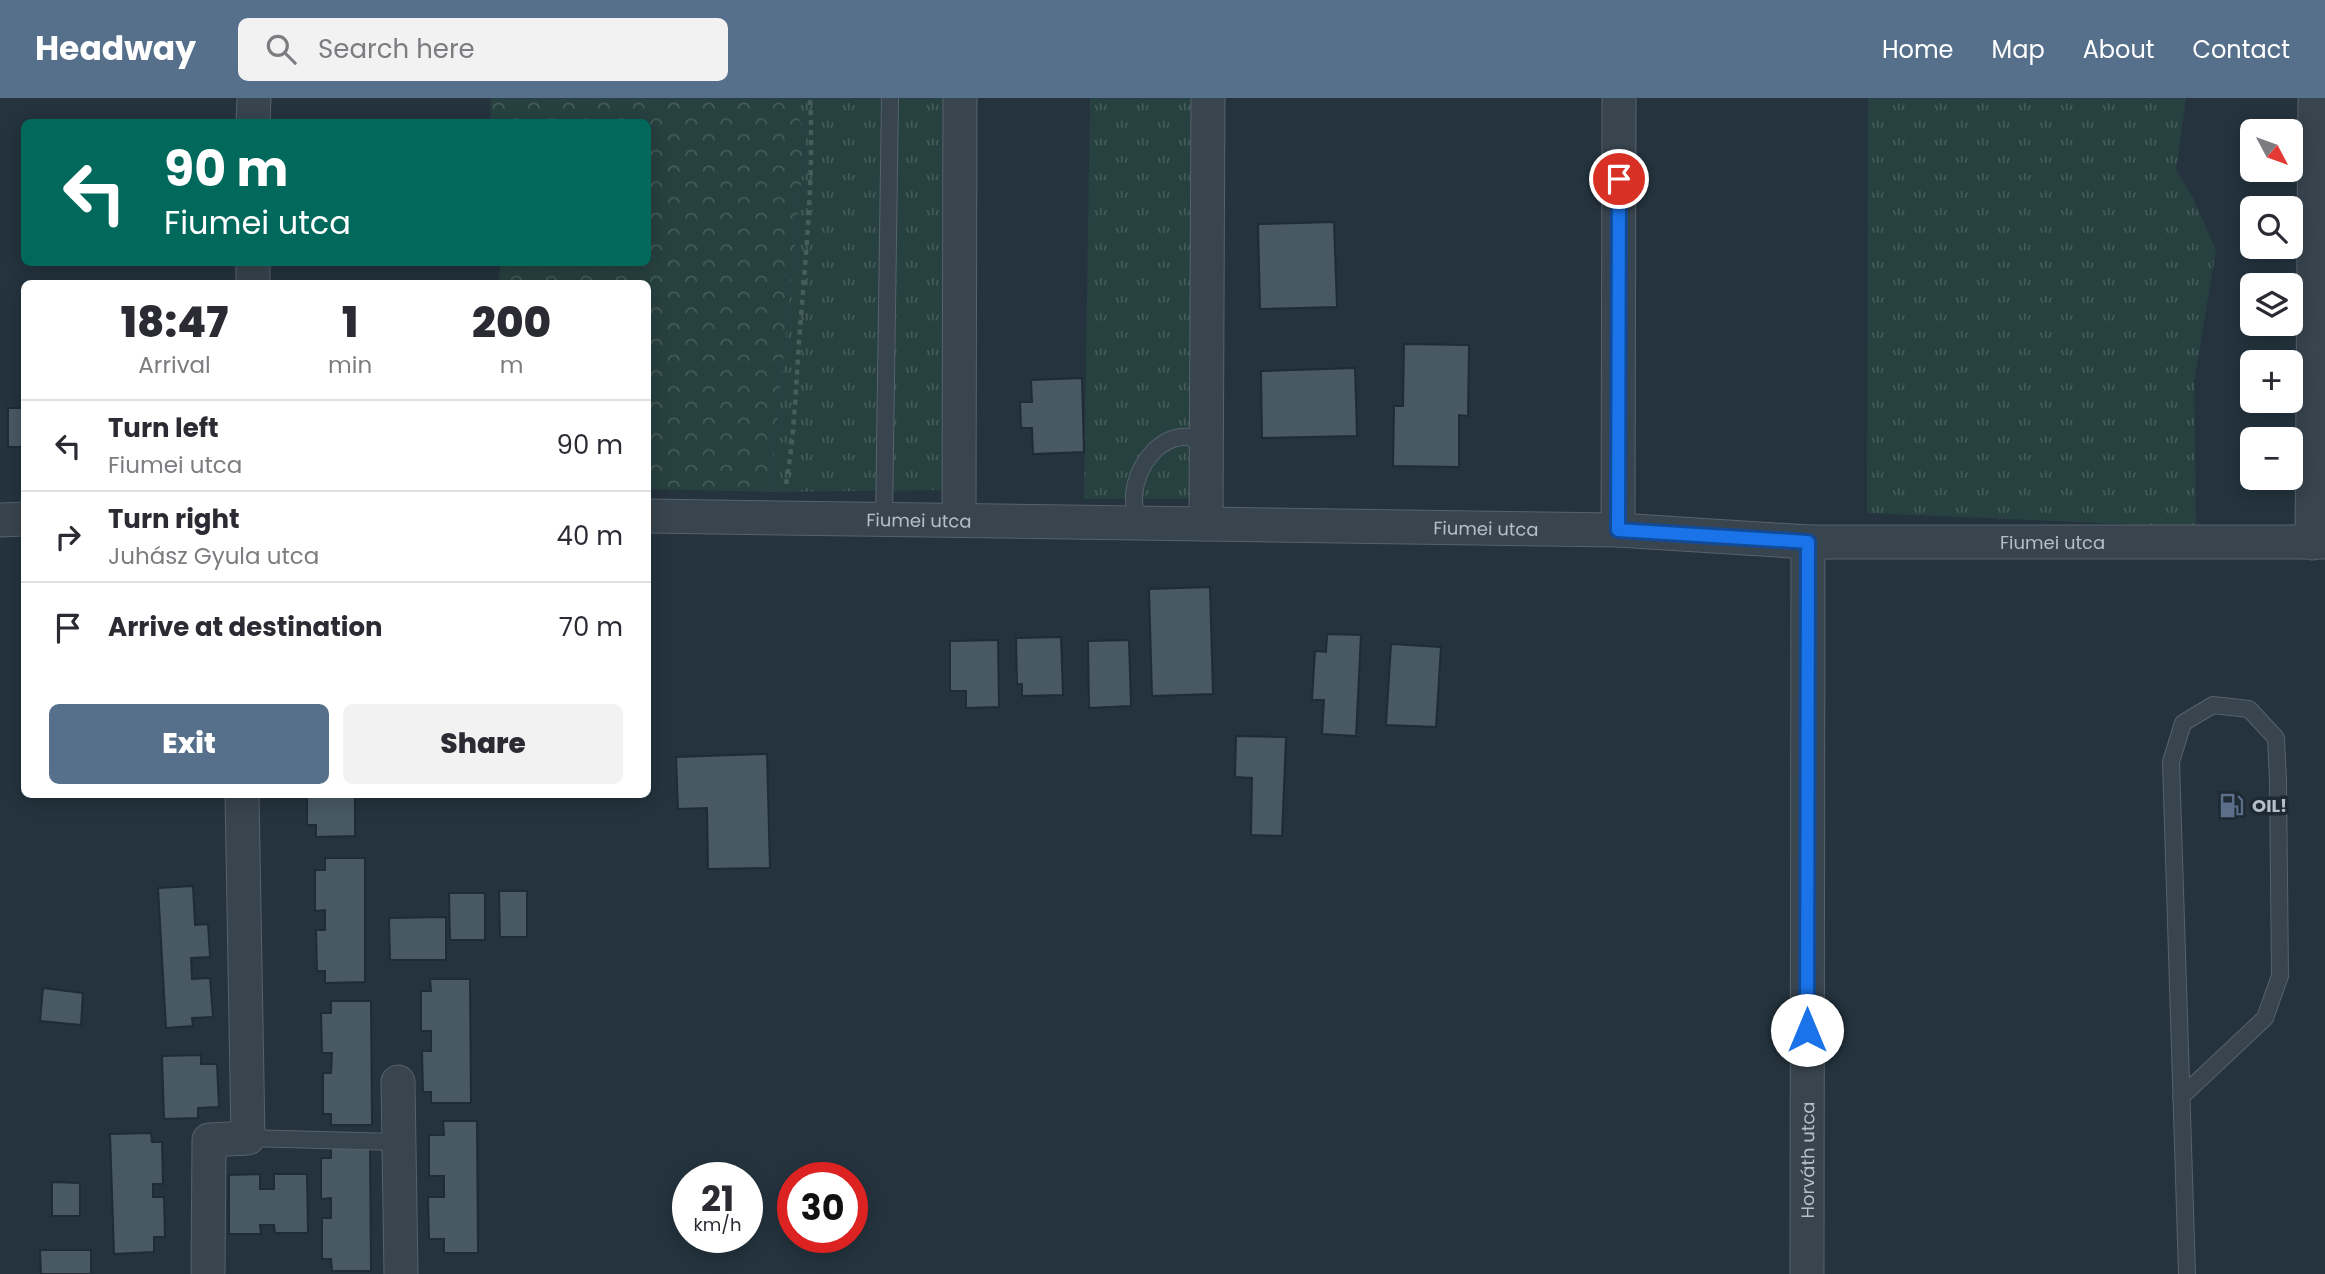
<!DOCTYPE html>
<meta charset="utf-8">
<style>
body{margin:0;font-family:Poppins,sans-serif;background:#f2f2f3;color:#2b2b33;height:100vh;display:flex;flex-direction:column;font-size:26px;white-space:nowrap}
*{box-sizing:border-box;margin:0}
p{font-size:23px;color:#7c7c81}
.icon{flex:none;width:38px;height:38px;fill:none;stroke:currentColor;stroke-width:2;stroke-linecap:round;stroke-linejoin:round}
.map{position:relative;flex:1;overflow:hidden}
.details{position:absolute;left:21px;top:182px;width:630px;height:518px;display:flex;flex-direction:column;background:#fff;border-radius:10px;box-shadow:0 4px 18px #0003}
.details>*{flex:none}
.guide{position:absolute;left:21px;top:21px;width:630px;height:147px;border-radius:10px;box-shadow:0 4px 18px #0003;background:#00695c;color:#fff;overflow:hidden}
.needle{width:46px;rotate:131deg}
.controls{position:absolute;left:2240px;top:21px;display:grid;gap:14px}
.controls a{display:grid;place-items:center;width:63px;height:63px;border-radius:10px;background:#fff;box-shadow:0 4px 18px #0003;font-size:35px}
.speed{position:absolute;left:672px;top:1064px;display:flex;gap:14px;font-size:35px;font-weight:700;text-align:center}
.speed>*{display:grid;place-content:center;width:91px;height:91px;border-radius:50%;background:#fff;box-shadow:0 4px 18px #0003;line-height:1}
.speed small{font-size:18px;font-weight:400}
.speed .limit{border:10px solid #d22;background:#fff;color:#111}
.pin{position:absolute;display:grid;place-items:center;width:60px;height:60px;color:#fff;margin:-30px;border:4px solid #fff;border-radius:50%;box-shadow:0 2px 7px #0007}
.me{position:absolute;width:77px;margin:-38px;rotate:0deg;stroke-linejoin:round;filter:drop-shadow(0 0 5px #0008)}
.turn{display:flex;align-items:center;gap:24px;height:147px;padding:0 28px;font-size:32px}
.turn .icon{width:91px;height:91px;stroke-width:2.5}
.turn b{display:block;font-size:49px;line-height:60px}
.eta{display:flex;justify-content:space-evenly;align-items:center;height:119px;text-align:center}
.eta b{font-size:42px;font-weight:800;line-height:49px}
.primary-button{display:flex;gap:14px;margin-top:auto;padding:14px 28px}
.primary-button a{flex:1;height:80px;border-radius:10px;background:#56708c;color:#fff;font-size:28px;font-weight:800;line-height:80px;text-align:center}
.primary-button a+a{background:#f2f2f3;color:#2b2b33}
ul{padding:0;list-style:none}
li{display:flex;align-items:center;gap:21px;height:91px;padding:0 28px;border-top:2px solid #e1e1e2}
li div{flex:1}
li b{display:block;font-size:26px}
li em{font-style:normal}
header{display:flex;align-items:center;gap:42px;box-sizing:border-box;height:98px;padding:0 35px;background:#56708c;color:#fff}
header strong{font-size:33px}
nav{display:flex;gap:38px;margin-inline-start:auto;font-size:24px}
.search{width:490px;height:63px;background:#f2f2f3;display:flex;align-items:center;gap:18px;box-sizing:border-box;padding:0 24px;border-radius:10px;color:#7c7c81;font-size:26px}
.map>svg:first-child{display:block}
.grass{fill:url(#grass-tufts)}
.forest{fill:url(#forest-crowns)}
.building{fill:#485964;stroke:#1f2b35;stroke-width:2}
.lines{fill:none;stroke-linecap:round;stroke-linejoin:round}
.service-casing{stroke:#56626c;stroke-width:18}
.minor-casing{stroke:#56626c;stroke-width:35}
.path{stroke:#465d5d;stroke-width:4.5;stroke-dasharray:5 5;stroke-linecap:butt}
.service{stroke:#38444e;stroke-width:16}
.minor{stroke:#38444e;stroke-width:33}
.route-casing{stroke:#114b97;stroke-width:18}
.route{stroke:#1a73e8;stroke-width:12}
.labels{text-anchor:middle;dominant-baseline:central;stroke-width:7;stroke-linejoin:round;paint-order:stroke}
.street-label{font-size:18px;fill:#b4bfc9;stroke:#1d2933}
.poi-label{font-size:18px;font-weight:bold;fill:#b4bfc9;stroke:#1d2933;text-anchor:start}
</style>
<header>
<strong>Headway</strong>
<div class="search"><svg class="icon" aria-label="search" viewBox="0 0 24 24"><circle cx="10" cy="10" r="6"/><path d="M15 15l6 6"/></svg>Search here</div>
<nav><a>Home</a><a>Map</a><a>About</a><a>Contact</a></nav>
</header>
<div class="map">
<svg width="2325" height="1176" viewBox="0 0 2325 1176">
<defs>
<pattern id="grass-tufts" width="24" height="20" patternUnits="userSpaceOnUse" patternTransform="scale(1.75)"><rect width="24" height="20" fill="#274140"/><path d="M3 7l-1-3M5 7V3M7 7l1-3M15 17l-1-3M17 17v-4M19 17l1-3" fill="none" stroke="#445b5a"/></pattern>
<pattern id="forest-crowns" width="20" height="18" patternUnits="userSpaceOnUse" patternTransform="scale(1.75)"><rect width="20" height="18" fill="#274140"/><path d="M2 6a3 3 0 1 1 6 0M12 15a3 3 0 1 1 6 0" fill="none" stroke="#445b5a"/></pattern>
</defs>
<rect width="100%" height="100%" fill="#24333e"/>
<path class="grass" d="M 788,0 L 949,0 L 945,392 L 770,394 L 806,35 Z
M 1090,0 L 1200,0 L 1200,401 L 1084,401 Z
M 1868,0 L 2186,0 L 2176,72 L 2192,98 L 2216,152 L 2194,284 L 2196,429 L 1867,415 Z"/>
<path class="forest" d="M 491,0 L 788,0 L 806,35 L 770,394 L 648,391 L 648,186 L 498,185 L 501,165 L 648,164 L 648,24 L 490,24 Z"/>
<path class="building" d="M 1334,124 L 1337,209 L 1260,211 L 1258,126 Z
M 1404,246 L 1469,247 L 1468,318 L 1459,317 L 1459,369 L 1393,368 L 1394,308 L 1403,308 Z
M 1355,270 L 1357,338 L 1262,340 L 1261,273 Z
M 1082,280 L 1084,354 L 1033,356 L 1032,330 L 1021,330 L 1020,304 L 1032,304 L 1031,282 Z
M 8,310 L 24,310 L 24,349 L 8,349 Z
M 1210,489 L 1213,596 L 1152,598 L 1149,491 Z
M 1327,536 L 1361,537 L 1356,638 L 1322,636 L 1324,602 L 1312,602 L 1315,553 L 1326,554 Z
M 1061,539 L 1063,597 L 1022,598 L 1022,586 L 1017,586 L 1016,540 Z
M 998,542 L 999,609 L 966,610 L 966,593 L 950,593 L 950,543 Z
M 1129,542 L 1131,608 L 1089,610 L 1088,543 Z
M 1391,546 L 1441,549 L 1436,629 L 1386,627 Z
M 1236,638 L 1286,639 L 1282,738 L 1251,737 L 1252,680 L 1235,679 Z
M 767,656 L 770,770 L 708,771 L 707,710 L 678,711 L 676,659 Z
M 307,696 L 355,696 L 355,738 L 316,739 L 316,727 L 307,727 Z
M 325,760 L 365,760 L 365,884 L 325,885 L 325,873 L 317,873 L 316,832 L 325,832 L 325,812 L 315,813 L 315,772 L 325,772 Z
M 193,788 L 195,827 L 208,826 L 210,859 L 191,860 L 192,881 L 210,880 L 213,919 L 192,920 L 193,928 L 166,930 L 158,790 Z
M 499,793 L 527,793 L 527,839 L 500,839 Z
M 449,795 L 485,795 L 485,842 L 450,842 Z
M 446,819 L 446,862 L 390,862 L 389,820 Z
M 430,881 L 470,881 L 471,1005 L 431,1005 L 431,994 L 423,994 L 422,953 L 431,953 L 431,933 L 421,933 L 421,893 L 431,893 Z
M 43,890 L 83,895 L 81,927 L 40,923 Z
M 331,903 L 371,903 L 372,1027 L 331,1027 L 331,1016 L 323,1016 L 323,975 L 331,975 L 332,955 L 322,955 L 321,915 L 331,915 Z
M 201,957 L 201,966 L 217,966 L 219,1009 L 198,1010 L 198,1020 L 164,1021 L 162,958 Z
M 443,1023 L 477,1023 L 478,1155 L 444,1155 L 444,1141 L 429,1141 L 428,1099 L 444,1099 L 444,1078 L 429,1078 L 429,1037 L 444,1037 Z
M 151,1035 L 152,1044 L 162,1044 L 163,1086 L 153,1086 L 153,1099 L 164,1099 L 165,1139 L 154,1139 L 154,1154 L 114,1156 L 110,1036 Z
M 370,1048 L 371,1173 L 332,1173 L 331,1161 L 322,1161 L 322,1120 L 331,1120 L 331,1100 L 321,1101 L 321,1060 L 331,1060 L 331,1049 Z
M 260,1076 L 260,1091 L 274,1091 L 274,1076 L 307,1076 L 308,1135 L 275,1135 L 274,1127 L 260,1127 L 261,1136 L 229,1136 L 229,1077 Z
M 52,1084 L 80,1085 L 80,1118 L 52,1118 Z
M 40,1152 L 91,1152 L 91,1176 L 41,1176 Z"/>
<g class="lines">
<defs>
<path id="service" d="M 884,422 L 890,0
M 1135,425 C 1135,416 1134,406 1134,397 C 1137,367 1159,336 1191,339 L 1205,353
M 2181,999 L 2265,920 L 2280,878 L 2278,682 L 2276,640 L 2249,611 L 2213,607 L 2183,625 L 2171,664 L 2187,1176
M 248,1040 L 398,1044"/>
<g id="minor">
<path d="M 253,24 L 254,0"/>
<path d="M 253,186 L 253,164"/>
<path id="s1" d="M 648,418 L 1618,432 L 1808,444 L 2325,444"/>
<path d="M 0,422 L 24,421"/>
<path d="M 959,422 L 960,0"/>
<path d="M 1206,426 L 1208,0"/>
<path d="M 1618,432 L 1619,0"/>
<path d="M 2312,445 L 2315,0"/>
<path d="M 398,984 L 401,1176"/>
<path d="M 208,1176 L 209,1042 L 248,1040 L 242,696"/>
<path id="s2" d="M 1807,1176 L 1808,444"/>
</g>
</defs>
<use href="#service" class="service-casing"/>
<use href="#minor" class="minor-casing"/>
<path class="path" d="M 786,386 C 795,335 796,283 800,231 C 806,154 814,77 810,0"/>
<use href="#service" class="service"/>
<use href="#minor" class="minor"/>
</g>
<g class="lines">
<defs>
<path id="route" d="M 1619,81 L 1618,432 L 1808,444 L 1807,932"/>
</defs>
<use href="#route" class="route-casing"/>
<use href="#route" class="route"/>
</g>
<defs>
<symbol id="fuel-bare" viewBox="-9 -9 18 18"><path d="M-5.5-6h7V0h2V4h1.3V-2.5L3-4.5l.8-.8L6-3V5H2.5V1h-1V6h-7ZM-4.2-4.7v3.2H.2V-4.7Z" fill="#5c6f8a" stroke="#1d2933" stroke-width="2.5" paint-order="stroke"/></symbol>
</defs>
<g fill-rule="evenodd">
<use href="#fuel-bare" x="2214" y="690" width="35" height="35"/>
</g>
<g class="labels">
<g class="street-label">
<text stroke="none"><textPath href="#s1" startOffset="271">Fiumei utca</textPath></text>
<text stroke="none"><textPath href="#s1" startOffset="838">Fiumei utca</textPath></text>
<text stroke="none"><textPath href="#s1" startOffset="1405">Fiumei utca</textPath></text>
<text stroke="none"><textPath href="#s2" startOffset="114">Horváth utca</textPath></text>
</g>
<g class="poi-label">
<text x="2252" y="707">OIL!</text>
</g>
</g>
</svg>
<div class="controls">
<a><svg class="needle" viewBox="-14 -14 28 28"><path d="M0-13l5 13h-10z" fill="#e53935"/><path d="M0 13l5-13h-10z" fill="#7c7c81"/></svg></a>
<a><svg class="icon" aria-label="search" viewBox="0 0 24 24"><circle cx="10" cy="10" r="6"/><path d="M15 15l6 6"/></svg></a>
<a><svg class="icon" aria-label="layers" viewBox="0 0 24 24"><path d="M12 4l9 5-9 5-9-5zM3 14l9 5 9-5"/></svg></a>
<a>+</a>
<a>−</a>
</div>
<div class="speed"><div>21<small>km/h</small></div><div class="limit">30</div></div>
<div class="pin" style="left:1619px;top:81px;background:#d93025"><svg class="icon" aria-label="arrive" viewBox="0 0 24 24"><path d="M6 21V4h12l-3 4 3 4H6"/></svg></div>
<svg class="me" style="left:1807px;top:932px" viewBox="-20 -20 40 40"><circle r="19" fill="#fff"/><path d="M0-13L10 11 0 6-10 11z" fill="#1a73e8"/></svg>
<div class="guide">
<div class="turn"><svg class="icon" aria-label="left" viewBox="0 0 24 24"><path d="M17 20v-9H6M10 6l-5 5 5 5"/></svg><div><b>90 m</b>Fiumei utca</div></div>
</div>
<section class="details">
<div class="eta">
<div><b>18:47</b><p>Arrival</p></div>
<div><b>1</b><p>min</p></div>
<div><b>200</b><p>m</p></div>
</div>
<ul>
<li><svg class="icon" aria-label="left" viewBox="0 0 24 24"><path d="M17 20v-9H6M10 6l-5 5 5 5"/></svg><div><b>Turn left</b><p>Fiumei utca</p></div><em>90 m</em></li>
<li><svg class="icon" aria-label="right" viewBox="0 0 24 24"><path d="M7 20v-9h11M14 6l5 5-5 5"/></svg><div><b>Turn right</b><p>Juhász Gyula utca</p></div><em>40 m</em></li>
<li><svg class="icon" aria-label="arrive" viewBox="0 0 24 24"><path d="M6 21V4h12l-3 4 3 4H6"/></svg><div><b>Arrive at destination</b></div><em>70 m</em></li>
</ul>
<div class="primary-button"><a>Exit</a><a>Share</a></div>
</section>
</div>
